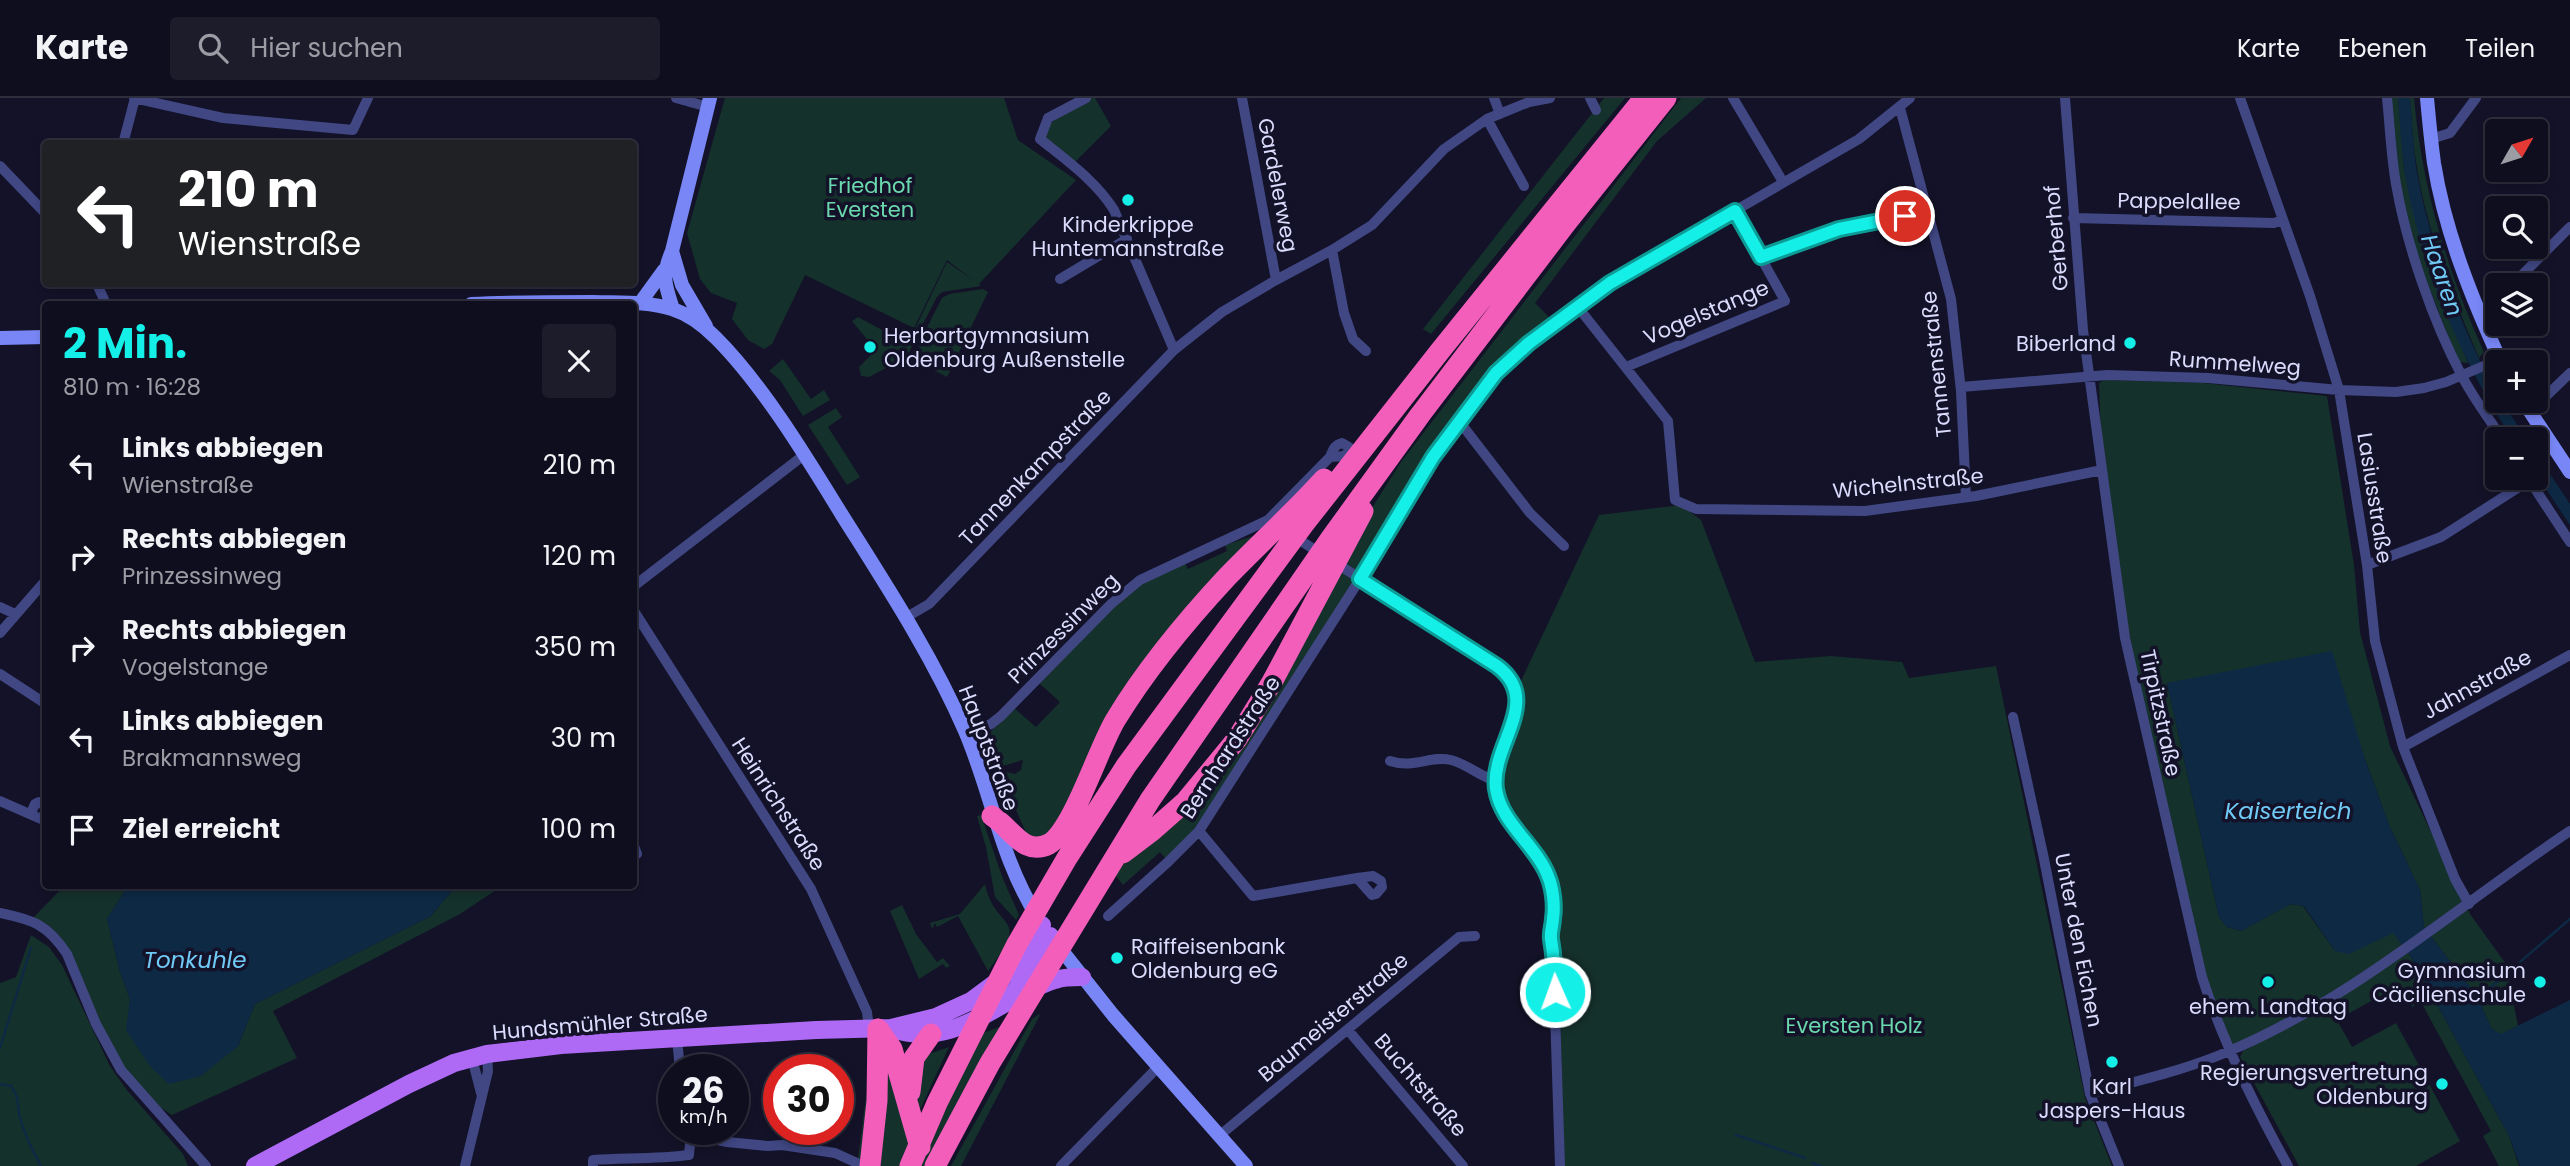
<!DOCTYPE html>
<html lang="de">
<meta charset="utf-8">
<style>
body{margin:0;font-family:Poppins,sans-serif;background:#1c1c2b;color:#f1f3f6;height:100vh;display:flex;flex-direction:column;font-size:26px;white-space:nowrap}
*{box-sizing:border-box;margin:0}
p{font-size:23px;color:#9b9ca4}
.icon{flex:none;width:38px;height:38px;fill:none;stroke:currentColor;stroke-width:2;stroke-linecap:round;stroke-linejoin:round}
.map{position:relative;flex:1;overflow:hidden}
.sheet{position:absolute;left:42px;top:203px;width:595px;height:588px;display:flex;flex-direction:column;background:#0e0e1e;border-radius:7px;box-shadow:0 4px 10px #0003,0 0 0 2px #2e2e3c}
.sheet>*{flex:none}
.hud{position:absolute;left:42px;top:42px;width:595px;height:147px;border-radius:7px;box-shadow:0 4px 10px #0003,0 0 0 2px #2e2e3c;background:#202124;color:#fff;overflow:hidden}
.needle{width:46px;rotate:51deg}
.tools{position:absolute;left:2485px;top:21px;display:grid;gap:14px}
.tools a{display:grid;place-items:center;width:63px;height:63px;border-radius:7px;background:#0e0e1e;box-shadow:0 4px 10px #0003,0 0 0 2px #2e2e3c;font-size:35px}
.speed{position:absolute;left:658px;top:956px;display:flex;gap:14px;font-size:35px;font-weight:700;text-align:center}
.speed>*{display:grid;place-content:center;width:91px;height:91px;border-radius:50%;background:#0e0e1e;box-shadow:0 4px 10px #0003,0 0 0 2px #2e2e3c;line-height:1}
.speed small{font-size:18px;font-weight:400}
.speed .limit{border:10px solid #d22;background:#fff;color:#111}
.pin{position:absolute;display:grid;place-items:center;width:60px;height:60px;color:#fff;margin:-30px;border:4px solid #fff;border-radius:50%;box-shadow:0 2px 7px #0007}
.me{position:absolute;width:77px;margin:-38px;rotate:358deg;stroke-linejoin:round;filter:drop-shadow(0 0 5px #0008)}
.turn{display:flex;align-items:center;gap:24px;height:147px;padding:0 21px;font-size:32px}
.turn .icon{width:91px;height:91px;stroke-width:2.5}
.turn b{display:block;font-size:49px;line-height:60px}
.round{display:grid;place-items:center;flex:none;width:74px;height:74px;border-radius:7px;background:#1c1c2b}
.overview{display:flex;align-items:center;justify-content:space-between;height:119px;padding:0 21px}
h1{font-size:42px;font-weight:700;line-height:52px;color:#14efe7}
ul{padding:0;list-style:none}
li{display:flex;align-items:center;gap:21px;height:91px;padding:0 21px}
li div{flex:1}
li b{display:block;font-size:26px}
li em{font-style:normal}
header{display:flex;align-items:center;gap:42px;box-sizing:border-box;height:98px;padding:0 35px;background:#0e0e1e;border-bottom:2px solid #2e2e3c}
header strong{font-size:33px}
nav{display:flex;gap:38px;margin-inline-start:auto;font-size:24px}
.search{width:490px;height:63px;background:#1c1c2b;display:flex;align-items:center;gap:18px;box-sizing:border-box;padding:0 24px;border-radius:7px;color:#9b9ca4;font-size:26px}
.map>svg:first-child{display:block}
.green{fill:#15312c}
.water{fill:#0e2944}
.lines{fill:none;stroke-linecap:round;stroke-linejoin:round}
.stream{stroke:#0e2944;stroke-width:2.5}
.street{stroke:#404783;stroke-width:10}
.secondary{stroke:#7987f6;stroke-width:14}
.primary{stroke:#ae6af5;stroke-width:18}
.highway{stroke:#f45ebb;stroke-width:21}
.route-casing{stroke:#0d9b96;stroke-width:18}
.route{stroke:#14efe7;stroke-width:12}
.poi-dot{fill:#14efe7;stroke:#131228;stroke-width:2.5}
.labels{text-anchor:middle;dominant-baseline:central;stroke-width:7;stroke-linejoin:round;paint-order:stroke}
.park-label{font-size:21px;fill:#6bd9ae;stroke:#131228}
.street-label{font-size:21px;fill:#dbdcfd;stroke:#131228}
.poi-label{font-size:21px;fill:#dbdcfd;stroke:#131228}
.water-label{font-size:23px;font-style:italic;fill:#70caf6;stroke:#131228}
</style>
<header>
<strong>Karte</strong>
<div class="search"><svg class="icon" aria-label="search" viewBox="0 0 24 24"><circle cx="10" cy="10" r="6"/><path d="M15 15l6 6"/></svg>Hier suchen</div>
<nav><a>Karte</a><a>Ebenen</a><a>Teilen</a></nav>
</header>
<div class="map">
<svg width="2570" height="1068" viewBox="0 0 2570 1068">
<rect width="100%" height="100%" fill="#131228"/>
<path class="green" d="M 725,0 L 1004,0 L 1018,42 L 1076,82 L 979,186 L 981,188 L 942,194 L 937,199 L 917,237 L 913,235 L 947,164 L 973,182 L 947,162 L 914,230 L 805,177 L 772,246 L 764,251 L 748,242 L 732,221 L 737,205 L 711,195 L 700,181 L 687,135 Z
M 1086,0 L 1095,0 L 1111,28 L 1072,67 L 1040,41 L 1044,30 Z
M 1604,0 L 1625,0 L 1431,236 L 1423,231 Z
M 1681,0 L 1706,0 L 1657,43 L 1535,205 L 1555,225 L 1529,245 L 1471,306 L 1229,687 L 1168,764 L 1160,754 L 1123,787 L 1110,770 L 1186,703 L 1401,364 Z
M 2390,0 L 2398,0 L 2404,69 L 2409,95 L 2427,160 L 2468,265 L 2458,264 L 2419,163 L 2401,98 Z
M 2410,0 L 2414,0 C 2422,89 2447,173 2484,254 L 2479,260 C 2453,199 2428,136 2417,70 C 2413,47 2412,23 2410,0 Z
M 983,191 L 988,194 L 947,279 L 920,265 L 923,260 L 918,256 L 919,245 L 942,200 L 949,196 Z
M 858,219 L 912,248 L 907,259 L 869,279 L 861,278 L 859,269 L 873,255 L 875,251 L 852,223 Z
M 783,261 L 811,301 L 824,292 L 830,302 L 803,318 L 780,282 L 769,273 Z
M 2104,282 L 2203,285 L 2327,298 L 2354,467 L 2360,534 L 2390,648 L 2470,816 L 2506,866 L 2518,928 L 2501,937 L 2491,930 L 2478,900 L 2424,829 L 2420,792 L 2389,727 L 2365,661 L 2167,585 L 2219,819 L 2227,829 L 2241,833 L 2290,806 L 2303,808 L 2335,853 L 2393,834 L 2411,859 L 2509,1038 L 2519,1068 L 2499,1068 L 2483,1038 L 2491,1033 L 2421,904 L 2412,909 L 2400,887 L 2337,922 L 2352,949 L 2396,925 L 2460,1043 L 2416,1068 L 2299,1068 L 2240,959 L 2243,953 L 2327,908 L 2230,953 L 2213,913 L 2131,569 L 2102,372 L 2099,285 Z
M 836,310 L 842,319 L 828,329 L 860,379 L 847,387 L 808,327 Z
M 1681,407 L 1701,422 L 1755,564 L 1831,558 L 1902,564 L 1909,580 L 1996,568 L 2085,1000 L 2112,1068 L 1560,1068 L 1551,791 L 1496,691 L 1521,583 L 1599,417 Z
M 1256,437 L 1198,499 L 1059,731 L 1030,743 L 1002,681 L 1007,674 L 1015,676 L 1021,672 L 1023,662 L 1003,668 L 1001,664 L 998,666 L 992,652 L 990,634 L 1015,611 L 1036,629 L 1060,604 L 1039,585 L 1125,497 L 1142,483 L 1185,465 L 1188,471 L 1227,453 L 1225,447 Z
M 981,717 L 1003,781 L 1019,817 L 1016,822 L 995,799 L 986,749 L 977,718 Z
M 985,786 C 995,835 1033,814 988,873 L 958,818 L 937,829 L 935,825 L 932,831 L 930,825 L 960,816 Z
M 64,788 L 128,788 L 107,821 L 120,874 L 130,901 L 127,932 L 238,948 L 255,906 L 431,818 L 456,788 L 499,788 L 496,792 L 460,816 L 273,913 L 297,960 L 172,1017 L 143,998 L 121,972 L 67,856 L 31,822 Z
M 902,807 L 916,836 L 937,864 L 943,860 L 950,868 L 946,870 L 943,866 L 919,881 L 890,813 Z
M 31,837 L 49,849 L 62,867 L 110,968 L 126,991 L 183,1056 L 188,1068 L 0,1068 L 0,885 L 16,879 Z
M 1041,915 L 961,1068 L 951,1068 L 1032,921 Z
M 1000,929 L 931,1057 L 932,1068 L 857,1068 L 871,962 L 920,959 L 949,949 L 919,1014 L 927,1049 L 980,936 Z"/>
<path class="water" d="M 2398,0 L 2410,0 C 2412,23 2413,47 2416,69 C 2429,147 2460,227 2497,296 L 2497,303 L 2501,303 L 2527,341 L 2513,341 C 2461,264 2418,162 2404,69 C 2401,47 2400,23 2398,0 Z
M 2536,355 L 2570,406 L 2570,427 L 2536,376 Z
M 2332,553 L 2365,661 L 2389,727 L 2420,792 L 2424,829 L 2478,900 L 2491,930 L 2501,936 L 2570,902 L 2570,1068 L 2520,1068 L 2509,1038 L 2411,859 L 2393,835 L 2349,856 L 2335,853 L 2304,808 L 2291,806 L 2241,833 L 2227,829 L 2219,819 L 2167,585 Z
M 128,788 L 456,788 L 431,818 L 255,906 L 238,948 L 201,978 L 169,986 L 150,968 L 126,932 L 130,901 L 120,874 L 107,821 Z"/>
<g class="lines">
<path class="stream" d="M 2478,900 L 2570,821
M 0,950 L 31,850
M 0,986 L 11,988 C 21,1003 16,1005 20,1020 C 25,1038 32,1052 41,1068
M 1736,1037 L 1805,1060
M 1812,1065 L 1821,1068"/>
<path class="street" d="M 134,0 L 223,20 L 353,32 L 368,0
M 676,0 L 708,9
M 1086,0 L 1048,20 L 1040,41 C 1066,62 1096,83 1114,112 L 1174,252
M 1242,0 L 1276,182
M 1494,0 L 1500,16
M 1590,0 L 1596,12
M 1733,0 L 1783,84
M 2065,0 L 2083,232 L 2125,540 L 2202,879 C 2223,945 2254,1007 2288,1068
M 2240,0 L 2310,198 L 2339,292 L 2367,467 L 2375,543 L 2403,649 L 2455,781 L 2469,806
M 2387,0 C 2390,29 2391,57 2396,86 C 2406,145 2433,224 2462,278 C 2473,300 2489,320 2502,341
M 1900,10 L 1951,201 L 1961,293 L 1966,399
M 1487,21 L 1524,88
M 2431,41 L 2450,35 L 2476,0
M 123,46 L 135,0
M 0,68 L 46,116
M 2073,120 L 2274,125 L 2283,122
M 1332,152 L 1344,215 L 1353,241 L 1366,253
M 1761,159 L 1839,130 L 1927,113
M 1060,181 L 1127,141
M 97,186 L 106,206
M 2512,187 L 2570,129
M 1577,208 L 1668,323 L 1675,402 L 1696,411 L 1865,413 L 1976,398 L 2102,372
M 2479,213 L 2490,209 L 2497,202
M 1626,269 L 1785,203 L 1735,113
M 1961,289 L 2107,277 L 2208,280 L 2339,292 L 2396,294 L 2424,290 L 2446,284 L 2500,261
M 2528,312 L 2538,306 L 2570,275
M 1459,323 L 1530,415 L 1564,448
M 2528,380 L 2570,444
M 1268,422 L 1498,568 C 1542,603 1493,644 1496,688 C 1499,725 1543,753 1551,791 L 1560,1068
M 2367,467 L 2441,439 L 2530,382
M 634,488 L 804,357
M 0,509 L 15,516
M 634,513 L 811,791 L 867,914 L 869,931
M 905,520 L 929,506 L 1174,252 L 1222,214 L 1276,182 L 1332,152 L 1372,127 L 1444,51 L 1487,21 L 1529,4 L 1550,0
M 0,535 L 46,482
M 0,576 L 46,606
M 2013,619 L 2043,756 L 2090,996 L 2119,1068
M 966,636 L 991,626 L 1001,618 L 1111,506 L 1140,482 L 1268,422 L 1330,359 L 1346,358 L 1349,349 L 1342,345 C 1334,347 1333,352 1330,359
M 2403,649 L 2570,557
M 1390,663 C 1414,671 1431,657 1451,662 C 1467,666 1479,678 1496,683
M 0,703 L 41,721 L 46,714
M 31,715 L 35,706 L 39,704 L 46,709
M 1199,733 L 1253,798 L 1357,780 L 1373,778 L 1381,783 L 1382,789 L 1376,796 L 1372,797 L 1357,780
M 634,748 L 637,756
M 0,815 C 33,822 47,826 67,856 L 96,926 L 121,972 L 206,1068
M 1108,818 L 1168,764 L 1199,733 L 1360,481 L 1433,359 L 1495,275 L 1529,245 L 1610,185 L 1859,41 L 1910,0
M 1348,932 L 1463,1068
M 677,941 L 680,971
M 472,960 L 481,995
M 2090,996 C 2135,983 2183,973 2227,954 C 2354,901 2457,808 2570,733
M 1219,1038 L 1459,839 L 1475,838
M 465,1068 L 488,973 L 487,956
M 593,1068 L 593,1062 C 625,1060 657,1061 689,1057 L 691,1036 L 727,1044 L 768,1048 L 782,1047 L 835,1055 L 857,1065 L 857,1068
M 1061,1068 L 1158,969"/>
<path class="secondary" d="M 2427,0 C 2429,22 2431,43 2434,65 C 2445,134 2472,201 2501,264
M 672,153 L 682,187 L 706,228
M 640,205 L 664,172
M 471,206 C 511,204 552,204 593,204 C 619,205 646,203 672,211 C 688,216 704,228 716,240 C 763,287 807,360 842,417 C 886,487 932,557 965,633 C 992,696 1000,760 1038,820
M 673,211 C 665,187 661,178 672,153 L 710,0
M 0,240 L 46,239
M 2523,303 L 2570,374
M 1056,845 L 1113,917 L 1246,1068"/>
<path class="primary" d="M 1007,902 L 1019,888 L 1050,838
M 892,931 C 957,952 998,900 1055,882 C 1063,879 1073,879 1082,879
M 255,1068 L 409,986 L 454,965 L 487,956 L 561,947 L 816,932 L 891,930 L 936,919 L 971,903 L 1002,880 L 1024,855 L 1042,827"/>
<path class="highway" d="M 992,718 C 1011,729 1023,759 1049,746 C 1073,733 1099,648 1116,621 C 1147,570 1187,522 1227,479 C 1259,446 1293,415 1324,381
M 1123,755 L 1152,733 L 1186,703 L 1237,641 L 1272,584 L 1363,413
M 878,931 L 892,951 L 920,1049
M 910,994 L 914,960 L 931,936
M 870,1068 L 877,1003 L 878,931
M 910,1068 L 937,1005 L 1017,846 L 1067,760 L 1126,668 L 1304,426 L 1440,253 L 1644,0
M 935,1068 L 990,965 L 1150,702 L 1331,440 L 1420,317 L 1567,124 L 1666,0"/>
</g>
<g class="lines">
<defs>
<path id="route" d="M 1555,894 C 1555,876 1554,859 1551,841 C 1550,834 1553,827 1553,820 C 1555,808 1553,790 1548,778 C 1536,747 1501,725 1496,691 C 1490,647 1544,603 1497,568 L 1360,481 L 1433,359 L 1496,275 L 1529,245 L 1610,185 L 1735,113 L 1761,159 L 1839,131 L 1905,118"/>
</defs>
<use href="#route" class="route-casing"/>
<use href="#route" class="route"/>
</g>
<g class="poi-dot">
<circle cx="1128" cy="102" r="7"/>
<circle cx="2130" cy="245" r="7"/>
<circle cx="870" cy="249" r="7"/>
<circle cx="1117" cy="860" r="7"/>
<circle cx="2268" cy="884" r="7"/>
<circle cx="2540" cy="884" r="7"/>
<circle cx="2112" cy="964" r="7"/>
<circle cx="2442" cy="986" r="7"/>
</g>
<g class="labels">
<g class="park-label">
<text x="870" y="87">Friedhof<tspan x="870" dy="24">Eversten</tspan></text>
<text x="1854" y="927">Eversten Holz</text>
</g>
<g class="street-label">
<text transform="translate(1278 87) rotate(79)">Gardelerweg</text>
<text transform="translate(2179 103) rotate(1)">Pappelallee</text>
<text transform="translate(2056 140) rotate(-95)">Gerberhof</text>
<text transform="translate(1706 214) rotate(-23)">Vogelstange</text>
<text transform="translate(2235 265) rotate(4)">Rummelweg</text>
<text transform="translate(1936 266) rotate(-96)">Tannenstraße</text>
<text transform="translate(1035 369) rotate(-46)">Tannenkampstraße</text>
<text transform="translate(1908 385) rotate(-6)">Wichelnstraße</text>
<text transform="translate(2375 400) rotate(81)">Lasiusstraße</text>
<text transform="translate(1063 530) rotate(-45)">Prinzessinweg</text>
<text transform="translate(2477 586) rotate(-29)">Jahnstraße</text>
<text transform="translate(2161 615) rotate(78)">Tirpitzstraße</text>
<text transform="translate(1230 649) rotate(-57)">Bernhardstraße</text>
<text transform="translate(989 650) rotate(69)">Hauptstraße</text>
<text transform="translate(779 706) rotate(57)">Heinrichstraße</text>
<text transform="translate(2079 842) rotate(79)">Unter den Eichen</text>
<text transform="translate(1333 919) rotate(-40)">Baumeisterstraße</text>
<text transform="translate(600 925) rotate(-5)">Hundsmühler Straße</text>
<text transform="translate(1421 987) rotate(49)">Buchtstraße</text>
</g>
<g class="poi-label">
<text x="1128" y="126">Kinderkrippe<tspan x="1128" dy="24">Huntemannstraße</tspan></text>
<text x="884" y="237" text-anchor="start">Herbartgymnasium<tspan x="884" dy="24">Oldenburg Außenstelle</tspan></text>
<text x="2116" y="245" text-anchor="end">Biberland</text>
<text x="1131" y="848" text-anchor="start">Raiffeisenbank<tspan x="1131" dy="24">Oldenburg eG</tspan></text>
<text x="2526" y="872" text-anchor="end">Gymnasium<tspan x="2526" dy="24">Cäcilienschule</tspan></text>
<text x="2268" y="908">ehem. Landtag</text>
<text x="2428" y="974" text-anchor="end">Regierungsvertretung<tspan x="2428" dy="24">Oldenburg</tspan></text>
<text x="2112" y="988">Karl<tspan x="2112" dy="24">Jaspers-Haus</tspan></text>
</g>
<g class="water-label">
<text transform="translate(2442 177) rotate(71)">Haaren</text>
<text x="2288" y="713">Kaiserteich</text>
<text x="195" y="862">Tonkuhle</text>
</g>
</g>
</svg>
<div class="tools">
<a><svg class="needle" viewBox="-14 -14 28 28"><path d="M0-13l5 13h-10z" fill="#e53935"/><path d="M0 13l5-13h-10z" fill="#9b9ca4"/></svg></a>
<a><svg class="icon" aria-label="search" viewBox="0 0 24 24"><circle cx="10" cy="10" r="6"/><path d="M15 15l6 6"/></svg></a>
<a><svg class="icon" aria-label="layers" viewBox="0 0 24 24"><path d="M12 4l9 5-9 5-9-5zM3 14l9 5 9-5"/></svg></a>
<a>+</a>
<a>−</a>
</div>
<div class="speed"><div>26<small>km/h</small></div><div class="limit">30</div></div>
<div class="pin" style="left:1905px;top:118px;background:#d93025"><svg class="icon" aria-label="arrive" viewBox="0 0 24 24"><path d="M6 21V4h12l-3 4 3 4H6"/></svg></div>
<svg class="me" style="left:1555px;top:894px" viewBox="-20 -20 40 40"><circle r="17" fill="#14efe7" stroke="#fff" stroke-width="3"/><path d="M0-11L8 9 0 5-8 9z" fill="#fff"/></svg>
<div class="hud">
<div class="turn"><svg class="icon" aria-label="left" viewBox="0 0 24 24"><path d="M17 20v-9H6M10 6l-5 5 5 5"/></svg><div><b>210 m</b>Wienstraße</div></div>
</div>
<section class="sheet">
<div class="overview"><div><h1>2 Min.</h1><p>810 m · 16:28</p></div><a class="round"><svg class="icon" aria-label="close" viewBox="0 0 24 24"><path d="M6 6l12 12M18 6L6 18"/></svg></a></div>
<ul>
<li><svg class="icon" aria-label="left" viewBox="0 0 24 24"><path d="M17 20v-9H6M10 6l-5 5 5 5"/></svg><div><b>Links abbiegen</b><p>Wienstraße</p></div><em>210 m</em></li>
<li><svg class="icon" aria-label="right" viewBox="0 0 24 24"><path d="M7 20v-9h11M14 6l5 5-5 5"/></svg><div><b>Rechts abbiegen</b><p>Prinzessinweg</p></div><em>120 m</em></li>
<li><svg class="icon" aria-label="right" viewBox="0 0 24 24"><path d="M7 20v-9h11M14 6l5 5-5 5"/></svg><div><b>Rechts abbiegen</b><p>Vogelstange</p></div><em>350 m</em></li>
<li><svg class="icon" aria-label="left" viewBox="0 0 24 24"><path d="M17 20v-9H6M10 6l-5 5 5 5"/></svg><div><b>Links abbiegen</b><p>Brakmannsweg</p></div><em>30 m</em></li>
<li><svg class="icon" aria-label="arrive" viewBox="0 0 24 24"><path d="M6 21V4h12l-3 4 3 4H6"/></svg><div><b>Ziel erreicht</b></div><em>100 m</em></li>
</ul>
</section>
</div>
